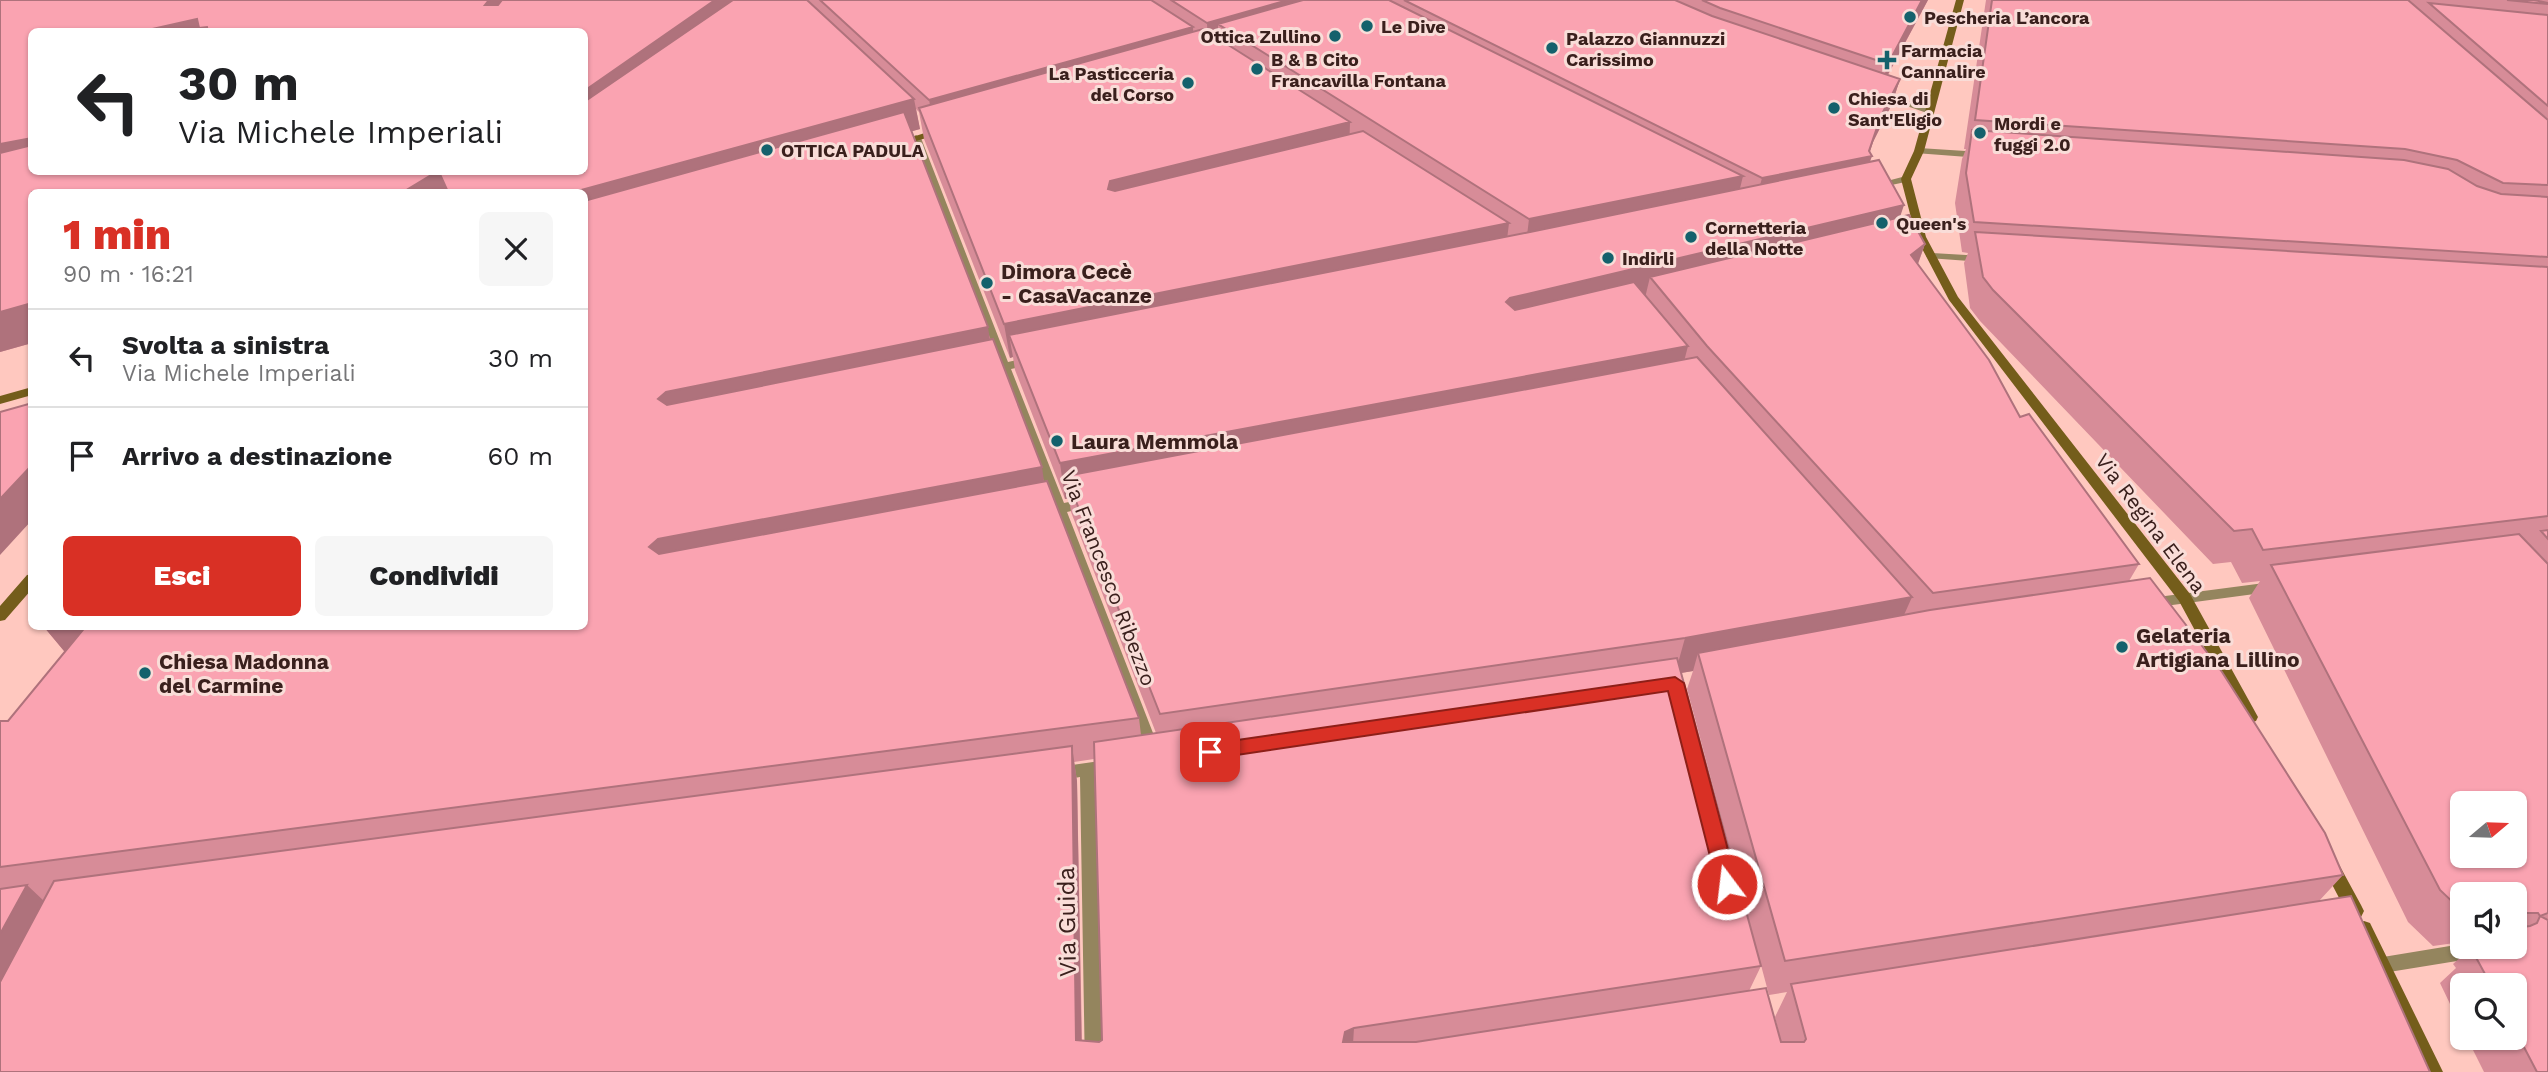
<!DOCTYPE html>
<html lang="it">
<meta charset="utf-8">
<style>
body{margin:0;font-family:"Work Sans",sans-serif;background:#f6f6f6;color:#202124;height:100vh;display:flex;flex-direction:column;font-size:26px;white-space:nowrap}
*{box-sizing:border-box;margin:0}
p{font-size:23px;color:#757577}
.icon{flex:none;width:38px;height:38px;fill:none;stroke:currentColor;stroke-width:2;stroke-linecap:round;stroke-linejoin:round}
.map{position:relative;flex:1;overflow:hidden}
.drawer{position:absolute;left:28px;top:189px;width:560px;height:441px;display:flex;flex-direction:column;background:#fff;border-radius:10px;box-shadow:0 2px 5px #0004}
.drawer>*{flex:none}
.banner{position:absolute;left:28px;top:28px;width:560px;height:147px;border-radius:10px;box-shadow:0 2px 5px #0004;background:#fff;color:#202124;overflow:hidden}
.needle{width:46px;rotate:71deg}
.tools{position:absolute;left:2450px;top:791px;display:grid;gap:14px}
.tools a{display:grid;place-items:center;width:77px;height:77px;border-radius:10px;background:#fff;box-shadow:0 2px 5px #0004;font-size:35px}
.pin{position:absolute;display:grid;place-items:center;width:60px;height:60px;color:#fff;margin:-30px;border-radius:14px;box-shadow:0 4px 10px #0006}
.me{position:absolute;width:77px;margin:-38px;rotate:345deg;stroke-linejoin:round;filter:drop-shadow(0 0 5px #0008)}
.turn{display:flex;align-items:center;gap:24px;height:147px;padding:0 35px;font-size:32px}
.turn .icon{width:91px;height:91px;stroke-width:2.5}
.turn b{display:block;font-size:49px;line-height:60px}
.round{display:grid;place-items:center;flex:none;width:74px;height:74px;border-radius:10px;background:#f6f6f6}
.overview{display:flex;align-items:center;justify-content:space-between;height:119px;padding:0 35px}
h1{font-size:42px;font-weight:800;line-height:52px;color:#d93025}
.action{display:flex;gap:14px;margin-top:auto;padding:14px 35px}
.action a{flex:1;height:80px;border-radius:10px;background:#d93025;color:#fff;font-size:28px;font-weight:800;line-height:80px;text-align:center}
.action a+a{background:#f6f6f6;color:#202124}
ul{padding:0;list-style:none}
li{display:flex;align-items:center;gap:21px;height:98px;padding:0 35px;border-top:2px solid #e0e0e0}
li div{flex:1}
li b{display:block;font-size:26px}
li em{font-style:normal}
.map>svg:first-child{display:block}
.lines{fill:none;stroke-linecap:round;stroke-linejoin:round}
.street{fill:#94855e;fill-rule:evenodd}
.secondary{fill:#745d1b;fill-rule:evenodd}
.wall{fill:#d78c98;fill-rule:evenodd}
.shaded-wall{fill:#af727c}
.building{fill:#faa3b1;stroke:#af727c;stroke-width:2;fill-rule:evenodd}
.route{fill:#d93025;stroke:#8d1f18;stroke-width:2}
.poi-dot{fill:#14616c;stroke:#f9ddd8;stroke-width:2.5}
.labels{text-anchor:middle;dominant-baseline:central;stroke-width:6;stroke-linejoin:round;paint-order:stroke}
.far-poi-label{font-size:18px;font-weight:bold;fill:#3a201d;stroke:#f9ddd8;text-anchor:start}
.poi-label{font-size:21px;font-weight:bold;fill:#3a201d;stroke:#f9ddd8;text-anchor:start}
.street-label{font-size:21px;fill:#3a201d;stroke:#f9ddd8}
.near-street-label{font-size:24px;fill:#3a201d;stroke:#f9ddd8}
</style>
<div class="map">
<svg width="2548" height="1072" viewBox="0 0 2548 1072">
<rect width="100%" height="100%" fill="#ffc8bf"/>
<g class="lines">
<path class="street" d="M 1875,91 L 1881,91 L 1935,111 L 1927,113 L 1875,95 Z
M 916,135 L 921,138 L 1008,362 L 1031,357 L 1037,361 L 1035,364 L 1011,369 L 1064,503 L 1088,498 L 1095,503 L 1093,506 L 1067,512 L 1160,751 L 1158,756 L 1152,757 L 1146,756 L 1144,751 L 1054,515 L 1039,518 L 1032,513 L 1034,510 L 1051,506 L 1000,371 L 985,374 L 979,370 L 981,367 L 997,364 L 911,138 Z
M 1919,148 L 1981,152 L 1986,155 L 1981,158 L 1915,153 L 1914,151 Z
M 1906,176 L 1910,177 L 1910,181 L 1873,189 L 1868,186 Z
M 1932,253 L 1983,256 L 1989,259 L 1983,262 L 1928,258 L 1926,256 Z
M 2272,582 L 2279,587 L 2277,591 L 2150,608 L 2145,607 L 2143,603 L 2145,599 L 2150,598 Z
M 1114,759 L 1120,761 L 1122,766 L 1120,771 L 1096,775 L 1105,1072 L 1085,1072 L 1080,777 L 1058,781 L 1052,779 L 1050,774 L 1052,769 L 1058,767 Z
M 2462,944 L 2462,947 L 2503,947 L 2500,953 L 2494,955 L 2383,973 L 2376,971 L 2374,965 L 2376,959 L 2383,957 Z"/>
<path class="secondary" d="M 1956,0 L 1964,0 L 1924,151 L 1911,179 L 1926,237 L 1958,297 L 2190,594 L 2258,717 L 2256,721 L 2250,723 L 2244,721 L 2179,601 L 1949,300 L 1916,237 L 1901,179 L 1914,151 Z
M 940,128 L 943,129 L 943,133 L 896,147 L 891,144 Z
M 32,387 L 32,395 L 0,404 L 0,396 Z
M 32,574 L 32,589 L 5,620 L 0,621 L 0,606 L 27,575 Z
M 2330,857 L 2336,859 L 2361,905 L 2364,911 L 2361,917 L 2355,919 L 2349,917 L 2324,869 L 2321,864 L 2324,859 Z
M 2364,921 L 2370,923 L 2443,1072 L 2423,1072 L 2355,929 L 2358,923 Z"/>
</g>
<path class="wall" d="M 0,0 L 1928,0 L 1888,75 L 1900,79 L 1892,104 L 1873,142 L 1870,152 L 1870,162 L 1900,218 L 1925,244 L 1918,264 L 2020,417 L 2139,564 L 2129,581 L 2343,875 L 2319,901 L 2430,1072 L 0,1072 L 0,721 L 8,721 L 65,652 L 44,627 L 584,626 L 584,192 L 32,192 L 32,343 L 0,352 ZM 32,32 L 584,32 L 584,172 L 32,172 ZM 916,109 L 919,112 L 924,139 L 1010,358 L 1013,357 L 1015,370 L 1065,499 L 1069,498 L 1071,512 L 1156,733 L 1141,735 L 1139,718 L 1044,481 L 912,131 L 920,129 ZM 1693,671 L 1687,689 L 1769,995 L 1787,992 L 1775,1017 L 1781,1042 L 1749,991 L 1761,966 L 1681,673 ZM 1094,759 L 1102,1040 L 1099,1042 L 1082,1040 L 1077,781 L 1074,762 Z
M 1986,0 L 2548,0 L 2548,1072 L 2484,1072 L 2467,1038 L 2515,1038 L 2515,985 L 2462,985 L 2462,1029 L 2440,983 L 2456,968 L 2453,964 L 2472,947 L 2515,947 L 2515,894 L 2462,894 L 2462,942 L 2433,946 L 2408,922 L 2249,598 L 2260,581 L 2242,583 L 2231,562 L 2213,564 L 1980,321 L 1970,308 L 1964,263 L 1968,253 L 1962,252 L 1955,203 L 1962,159 L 1966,149 L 1964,149 Z"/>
<path class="shaded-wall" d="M 489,0 L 523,0 L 498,32 L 485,5 Z
M 715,0 L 763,0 L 584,129 L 584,91 Z
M 1288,0 L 1371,0 L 1218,24 L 1218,44 L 1208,47 L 1207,23 Z
M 1922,0 L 1928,0 L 1880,89 L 1888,64 Z
M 197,19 L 207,27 L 209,32 L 139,32 Z
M 1193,27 L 1194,51 L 934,125 L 929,100 Z
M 1900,79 L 1892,104 L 1873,142 L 1868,156 L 1872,156 L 1863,182 L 1755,204 L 1762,178 L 1881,116 Z
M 914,99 L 920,129 L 584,225 L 584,192 L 574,192 Z
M 1350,122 L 1349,153 L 1111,221 L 1108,189 L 1110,181 Z
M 31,138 L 32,172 L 0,180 L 0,144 Z
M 436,172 L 439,172 L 448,192 L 403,192 Z
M 1743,176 L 1735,209 L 1525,252 L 1529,219 Z
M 1904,205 L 1893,238 L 1650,277 L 1645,298 L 1505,332 L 1506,302 L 1510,298 Z
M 1509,223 L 1505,256 L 1009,335 L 1013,357 L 1010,358 L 1004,324 Z
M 1925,244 L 1913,277 L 1911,255 Z
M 32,303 L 32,343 L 0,352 L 0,312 Z
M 988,327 L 993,361 L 678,426 L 658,399 L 666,392 Z
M 1688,346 L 1679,381 L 1066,476 L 1069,498 L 1065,499 L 1060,463 Z
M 32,465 L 32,520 L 0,555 L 0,499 Z
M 1042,467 L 1047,502 L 673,574 L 649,547 L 658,539 Z
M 1912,597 L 1896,633 L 1698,653 L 1693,671 L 1675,674 L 1685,638 Z
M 48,626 L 99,626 L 74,663 L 44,627 Z
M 1072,746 L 1077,781 L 1082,1072 L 1076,1040 Z
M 27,885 L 63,919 L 0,1040 L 0,934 Z
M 1354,1028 L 1352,1060 L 1343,1042 L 1345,1032 Z"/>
<path class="building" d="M 0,0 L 489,0 L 485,5 L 498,5 L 502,0 L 715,0 L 584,91 L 584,32 L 208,32 L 207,27 L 199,28 L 197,19 L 139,32 L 32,32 L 32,138 L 0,144 Z
M 733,0 L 807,0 L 914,99 L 574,192 L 448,192 L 439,172 L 584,172 L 584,102 Z
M 820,0 L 1151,0 L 1193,27 L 929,100 Z
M 1171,0 L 1288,0 L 1207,23 Z
M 1303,0 L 1389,0 L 1743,176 L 1529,219 L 1218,24 Z
M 1404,0 L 1675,0 L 1712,16 L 1900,79 L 1881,116 L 1869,151 L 1872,156 L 1762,178 Z
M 1702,0 L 1922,0 L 1888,64 L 1720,8 Z
M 1992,0 L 2408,0 L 2548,120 L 2548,185 L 2503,183 L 2457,160 L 2405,149 L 1975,120 Z
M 2507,0 L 2534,0 L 2548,3 L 2548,4 Z
M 2429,3 L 2548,15 L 2548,106 Z
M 1203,29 L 1350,122 L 1110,181 L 1108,189 L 1115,191 L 1363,131 L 1509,223 L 1004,324 L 919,108 Z
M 904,112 L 988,327 L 666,392 L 658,399 L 667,405 L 993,339 L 1042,467 L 658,539 L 649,547 L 659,554 L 1047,481 L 1139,718 L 0,867 L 0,721 L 8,721 L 86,626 L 584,626 L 584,201 Z
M 1972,130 L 2404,160 L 2448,169 L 2477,186 L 2501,194 L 2548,197 L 2548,257 L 1974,222 L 1966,173 Z
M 32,145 L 32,172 L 436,172 L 403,192 L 32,192 L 32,303 L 0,312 L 0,153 Z
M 1879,160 L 1904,205 L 1510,298 L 1506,302 L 1515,310 L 1634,282 L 1688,346 L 1060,463 L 1009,335 L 1530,232 Z
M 1909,215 L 1925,244 L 1911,255 L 1989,360 L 2020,417 L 2029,414 L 2139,564 L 1933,593 L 1707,346 L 1650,277 Z
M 1975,232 L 2548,267 L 2548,516 L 2263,550 L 2252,529 L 2234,531 L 1993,290 L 1983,277 Z
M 1697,357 L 1912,597 L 1685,638 L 1160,714 L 1066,476 Z
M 32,403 L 32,465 L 0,499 L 0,412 Z
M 2548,530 L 2548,539 L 2541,531 Z
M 2519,534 L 2548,564 L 2548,913 L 2540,916 L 2538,913 L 2515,913 L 2515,894 L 2462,894 L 2462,911 L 2440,890 L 2271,565 ZM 2462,803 L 2515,803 L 2515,856 L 2462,856 Z
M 2150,578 L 2222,672 L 2325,833 L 2343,875 L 1785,961 L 1698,653 L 1930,610 Z
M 1677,658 L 1761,966 L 1354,1028 L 1345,1032 L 1343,1042 L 1416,1042 L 1766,988 L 1781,1042 L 1804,1042 L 1806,1039 L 1791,984 L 2351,896 L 2430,1072 L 0,1072 L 0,982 L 54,881 L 1072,746 L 1076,1040 L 1099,1042 L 1102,1040 L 1094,742 Z
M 27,885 L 0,934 L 0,889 Z
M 2540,916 L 2548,920 L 2548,1072 L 2537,1072 L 2515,1030 L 2515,985 L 2491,985 L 2473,952 L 2502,947 L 2515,947 L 2515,928 L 2530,926 L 2537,923 Z"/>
<path class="route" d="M 1675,677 L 1684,683 L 1737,884 L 1735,890 L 1727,893 L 1720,890 L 1717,884 L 1668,691 L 1210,759 L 1201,752 L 1210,744 Z"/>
<g class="poi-dot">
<circle cx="1910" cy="17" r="7"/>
<circle cx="1367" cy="26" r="7"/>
<circle cx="1335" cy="36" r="7"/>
<circle cx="1552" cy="48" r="7"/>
<path d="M1883.5 49.5h7v7h7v7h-7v7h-7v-7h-7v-7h7z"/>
<circle cx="1257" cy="69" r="7"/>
<circle cx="1188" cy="83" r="7"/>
<circle cx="1834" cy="108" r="7"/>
<circle cx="1980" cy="133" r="7"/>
<circle cx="767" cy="150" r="7"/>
<circle cx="1882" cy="223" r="7"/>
<circle cx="1691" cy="237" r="7"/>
<circle cx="1608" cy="258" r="7"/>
<circle cx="987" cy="283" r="7"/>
<circle cx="1057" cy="441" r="7"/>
<circle cx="2122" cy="647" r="7"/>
<circle cx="145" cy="673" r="7"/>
</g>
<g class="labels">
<g class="far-poi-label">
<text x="1924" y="17">Pescheria L’ancora</text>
<text x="1381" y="26">Le Dive</text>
<text x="1321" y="36" text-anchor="end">Ottica Zullino</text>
<text x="1566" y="38">Palazzo Giannuzzi<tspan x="1566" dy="21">Carissimo</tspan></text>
<text x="1901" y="50">Farmacia<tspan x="1901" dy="21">Cannalire</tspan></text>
<text x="1271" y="59">B &amp; B Cito<tspan x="1271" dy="21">Francavilla Fontana</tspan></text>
<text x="1174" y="73" text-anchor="end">La Pasticceria<tspan x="1174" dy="21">del Corso</tspan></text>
<text x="1848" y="98">Chiesa di<tspan x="1848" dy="21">Sant'Eligio</tspan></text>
<text x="1994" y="123">Mordi e<tspan x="1994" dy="21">fuggi 2.0</tspan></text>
<text x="781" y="150">OTTICA PADULA</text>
<text x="1896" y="223">Queen's</text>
<text x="1705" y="227">Cornetteria<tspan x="1705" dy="21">della Notte</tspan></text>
<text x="1622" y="258">Indirli</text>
</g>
<g class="poi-label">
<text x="1001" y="271">Dimora Cecè<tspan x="1001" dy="24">- CasaVacanze</tspan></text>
<text x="1071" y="441">Laura Memmola</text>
<text x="2136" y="635">Gelateria<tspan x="2136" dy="24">Artigiana Lillino</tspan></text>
<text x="159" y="661">Chiesa Madonna<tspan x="159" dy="24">del Carmine</tspan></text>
</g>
<g class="street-label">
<text transform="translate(2151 523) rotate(53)">Via Regina Elena</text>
<text transform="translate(1109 578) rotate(69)">Via Francesco Ribezzo</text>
</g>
<g class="near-street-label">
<text transform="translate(1067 922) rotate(-91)">Via Guida</text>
</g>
</g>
</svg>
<div class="tools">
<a><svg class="needle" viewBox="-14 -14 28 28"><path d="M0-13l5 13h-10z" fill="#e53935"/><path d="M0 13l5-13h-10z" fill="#757577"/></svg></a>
<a><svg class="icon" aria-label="sound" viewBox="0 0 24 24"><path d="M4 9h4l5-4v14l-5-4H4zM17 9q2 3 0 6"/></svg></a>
<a><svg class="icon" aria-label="search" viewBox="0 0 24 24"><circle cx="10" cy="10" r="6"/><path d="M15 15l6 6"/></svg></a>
</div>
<div class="pin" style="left:1210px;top:752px;background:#d93025"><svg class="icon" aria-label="arrive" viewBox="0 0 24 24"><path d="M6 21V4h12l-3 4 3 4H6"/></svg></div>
<svg class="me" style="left:1727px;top:884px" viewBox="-20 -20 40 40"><circle r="17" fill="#d93025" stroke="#fff" stroke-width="3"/><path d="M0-11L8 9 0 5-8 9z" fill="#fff"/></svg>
<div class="banner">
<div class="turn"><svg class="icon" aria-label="left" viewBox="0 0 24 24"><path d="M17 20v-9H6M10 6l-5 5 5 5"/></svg><div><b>30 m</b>Via Michele Imperiali</div></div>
</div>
<section class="drawer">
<div class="overview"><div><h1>1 min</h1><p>90 m · 16:21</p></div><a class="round"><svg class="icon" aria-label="close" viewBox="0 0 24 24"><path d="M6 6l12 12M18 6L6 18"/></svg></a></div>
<ul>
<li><svg class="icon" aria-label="left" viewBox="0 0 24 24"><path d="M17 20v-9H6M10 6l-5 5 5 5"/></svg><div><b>Svolta a sinistra</b><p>Via Michele Imperiali</p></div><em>30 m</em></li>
<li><svg class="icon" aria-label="arrive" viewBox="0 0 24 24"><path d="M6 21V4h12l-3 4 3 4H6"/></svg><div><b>Arrivo a destinazione</b></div><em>60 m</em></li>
</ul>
<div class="action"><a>Esci</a><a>Condividi</a></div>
</section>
</div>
